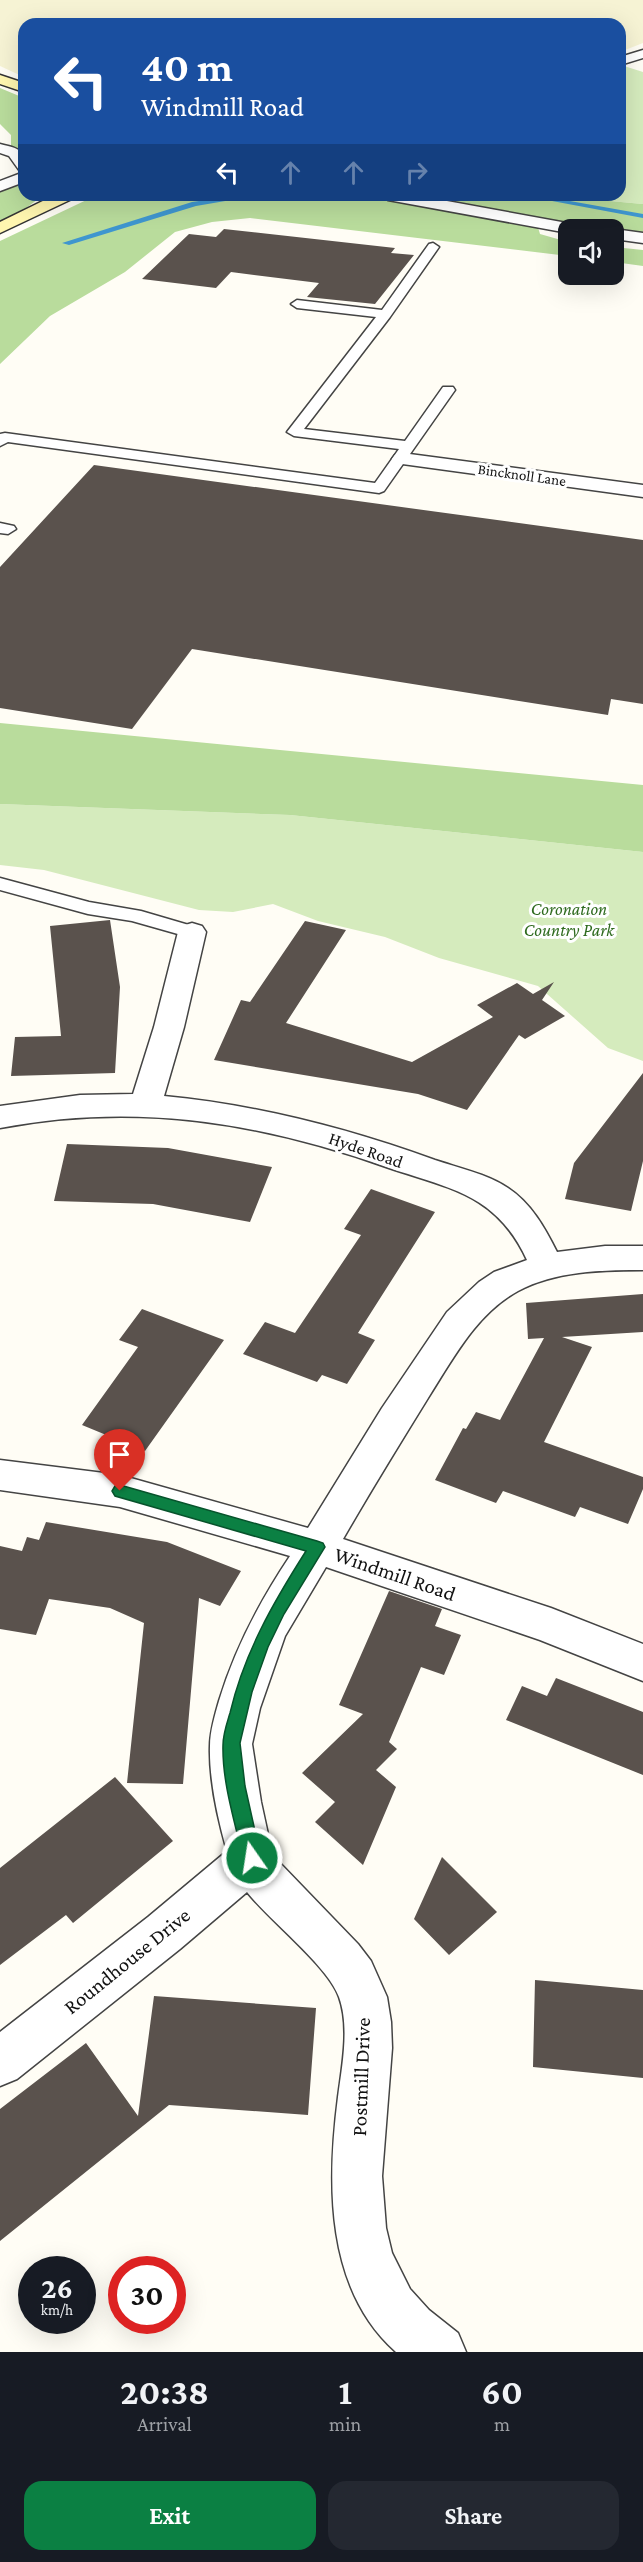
<!DOCTYPE html>
<style>
body{margin:0;font-family:"Crimson Pro",serif;background:#242831;color:#f1f3f6;height:100vh;display:flex;flex-direction:column;font-size:22px;white-space:nowrap}
*{box-sizing:border-box;margin:0}
p{font-size:20px;color:#9ea1a6}
.icon{flex:none;width:33px;height:33px;fill:none;stroke:currentColor;stroke-width:2;stroke-linecap:round;stroke-linejoin:round}
.map{position:relative;height:2352px;overflow:hidden}
.side{display:flex;flex-direction:column;background:#171b24;flex:1}
.side>*{flex:none}
.top-card{position:absolute;left:18px;top:18px;width:608px;height:183px;border-radius:18px;box-shadow:0 6px 24px #0002;background:#1a4fa0;color:#fff;overflow:hidden}
.buttons{position:absolute;left:558px;top:219px;display:grid;gap:12px}
.buttons a{display:grid;place-items:center;width:66px;height:66px;border-radius:12px;background:#171b24;box-shadow:0 6px 24px #0002;font-size:30px}
.speed{position:absolute;left:18px;top:2256px;display:flex;gap:12px;font-size:30px;font-weight:700;text-align:center}
.speed>*{display:grid;place-content:center;width:78px;height:78px;border-radius:50%;background:#171b24;box-shadow:0 6px 24px #0002;line-height:1}
.speed small{font-size:15px;font-weight:400}
.speed .limit{border:9px solid #d22;background:#fff;color:#111}
.pin{position:absolute;display:grid;place-items:center;width:51px;height:51px;color:#fff;margin:-62px -26px;border-radius:50% 50% 50% 0;rotate:-45deg;box-shadow:0 0 6px #0007}
.pin .icon{rotate:45deg}
.me{position:absolute;width:66px;margin:-33px;rotate:347deg;stroke-linejoin:round;filter:drop-shadow(0 0 4px #0008)}
.turn{display:flex;align-items:center;gap:21px;height:126px;padding:0 24px;font-size:27px}
.turn .icon{width:78px;height:78px;stroke-width:2.5}
.turn b{display:block;font-size:42px;line-height:51px}
.lanes{display:flex;align-items:center;height:57px;padding:0 24px;background:#0003;justify-content:center;gap:30px;direction:ltr}
.lanes .off{opacity:.35}
.eta{display:flex;justify-content:space-evenly;align-items:center;height:102px;text-align:center}
.eta b{font-size:36px;font-weight:700;line-height:42px}
.button{display:flex;gap:12px;margin-top:auto;padding:12px 24px}
.button a{flex:1;height:69px;border-radius:18px;background:#0b8043;color:#fff;font-size:24px;font-weight:700;line-height:69px;text-align:center}
.button a+a{background:#242831;color:#f1f3f6}
.map>svg:first-child{display:block}
.farmland{fill:#f6f3d4}
.green{fill:#d5ebbd}
.forest{fill:#b9dc9c}
.lines{fill:none;stroke-linecap:round;stroke-linejoin:round}
.stream{fill:#3f96cf;fill-rule:evenodd}
.building{fill:#5a524d}
.lane-casing{stroke:#444;stroke-width:3}
.street-casing{stroke:#444;stroke-width:3}
.secondary-casing{stroke:#333;stroke-width:3}
.lane{fill:#fff;fill-rule:evenodd}
.street{fill:#fff;fill-rule:evenodd}
.secondary{fill:#fff6b0;fill-rule:evenodd}
.route{fill:#0b8043;stroke:#07532c;stroke-width:1.5}
.labels{text-anchor:middle;dominant-baseline:central;stroke-width:6;stroke-linejoin:round;paint-order:stroke}
.far-street-label{font-size:15px;fill:#111;stroke:#fff}
.park-label{font-size:18px;font-style:italic;fill:#2f6b1f;stroke:#fff}
.street-label{font-size:18px;fill:#111;stroke:#fff}
.near-street-label{font-size:21px;fill:#111;stroke:#fff}
</style>
<div class="map">
<svg width="643" height="2352" viewBox="0 0 643 2352">
<rect width="100%" height="100%" fill="#fffdf5"/>
<path class="farmland" d="M 0,0 L 643,0 L 643,43 L 620,52 L 620,24 L 24,24 L 24,77 L 0,66 Z"/>
<path class="green" d="M 624,66 L 643,72 L 643,204 L 599,200 L 582,195 L 620,195 L 620,68 Z
M 0,804 L 290,815 L 643,852 L 643,1061 L 608,1048 L 538,986 L 439,958 L 385,937 L 318,921 L 273,904 L 233,912 L 199,910 L 44,870 L 0,865 Z"/>
<path class="forest" d="M 0,88 L 24,98 L 24,156 L 11,146 L 11,135 L 0,124 Z
M 14,185 L 24,187 L 24,195 L 44,195 L 23,210 L 0,221 L 0,188 Z
M 97,195 L 582,195 L 599,200 L 643,204 L 643,234 L 536,221 L 540,234 L 568,242 L 568,256 L 250,218 L 212,222 L 175,232 L 125,272 L 50,316 L 0,364 L 0,241 Z
M 614,247 L 643,250 L 643,266 L 614,262 Z
M 0,723 L 643,785 L 643,852 L 290,815 L 0,804 Z"/>
<g class="lines">
<path class="stream" d="M 241,195 L 260,195 L 196,206 L 69,245 L 62,243 L 192,202 Z
M 520,195 L 536,195 L 643,214 L 643,218 Z"/>
</g>
<path class="building" d="M 224,229 L 395,248 L 391,253 L 414,255 L 375,304 L 307,297 L 319,283 L 231,272 L 216,288 L 142,279 L 189,234 L 216,237 Z
M 94,465 L 643,540 L 643,704 L 611,699 L 608,715 L 192,649 L 132,729 L 0,708 L 0,567 Z
M 110,920 L 120,987 L 115,1073 L 11,1076 L 15,1037 L 61,1036 L 50,926 Z
M 305,921 L 346,930 L 286,1023 L 412,1062 L 493,1017 L 477,1005 L 517,983 L 533,994 L 554,982 L 542,1000 L 565,1016 L 525,1039 L 519,1035 L 467,1110 L 418,1094 L 214,1060 L 241,1000 L 250,1002 Z
M 643,1073 L 643,1161 L 631,1211 L 565,1199 L 574,1163 Z
M 67,1144 L 168,1148 L 272,1167 L 250,1222 L 153,1204 L 54,1201 Z
M 371,1189 L 435,1212 L 358,1333 L 375,1340 L 347,1384 L 322,1375 L 317,1382 L 243,1354 L 265,1322 L 295,1333 L 361,1235 L 344,1229 Z
M 643,1294 L 643,1332 L 562,1337 L 592,1347 L 544,1442 L 643,1477 L 643,1489 L 628,1524 L 580,1507 L 575,1517 L 503,1491 L 496,1503 L 435,1480 L 463,1428 L 466,1429 L 476,1412 L 500,1420 L 544,1338 L 528,1339 L 526,1303 Z
M 142,1309 L 224,1340 L 145,1451 L 82,1425 L 138,1347 L 119,1340 Z
M 46,1522 L 167,1542 L 241,1571 L 220,1606 L 199,1598 L 183,1784 L 127,1783 L 144,1623 L 110,1608 L 49,1599 L 36,1635 L 0,1629 L 0,1546 L 22,1551 L 27,1537 L 39,1540 Z
M 389,1591 L 442,1609 L 435,1626 L 461,1635 L 444,1675 L 421,1667 L 389,1742 L 397,1749 L 376,1770 L 396,1787 L 363,1865 L 315,1822 L 335,1802 L 302,1773 L 363,1714 L 339,1705 Z
M 556,1678 L 643,1712 L 643,1775 L 506,1720 L 522,1686 L 547,1696 Z
M 115,1777 L 173,1841 L 73,1923 L 66,1915 L 0,1965 L 0,1868 Z
M 442,1857 L 497,1912 L 449,1955 L 414,1919 Z
M 535,1980 L 643,1990 L 643,2078 L 533,2067 Z
M 154,1996 L 316,2008 L 308,2115 L 169,2105 L 0,2241 L 0,2109 L 86,2043 L 138,2116 Z"/>
<g class="lines">
<defs>
<path id="lane" d="M 433,243 L 439,247 L 390,317 L 304,429 L 405,441 L 443,387 L 453,387 L 455,390 L 384,491 L 379,493 L 8,442 L 0,446 L 0,434 L 5,433 L 375,483 L 399,449 L 294,436 L 287,432 L 376,317 L 297,308 L 291,304 L 297,300 L 382,310 L 429,244 Z
M 0,523 L 14,526 L 16,529 L 8,534 L 0,533 Z
M 0,878 L 89,902 L 141,911 L 199,928 L 202,932 L 199,936 L 192,938 L 132,921 L 88,914 L 0,890 Z"/>
<path id="street" d="M 643,50 L 643,58 L 620,65 L 620,57 Z
M 0,144 C 21,149 24,149 24,172 L 19,170 L 9,156 L 0,153 Z
M 24,172 L 24,182 L 0,191 L 0,181 Z
M 380,195 L 414,195 L 578,225 L 586,230 L 568,230 L 568,233 L 388,200 Z
M 614,229 L 643,233 L 643,243 L 614,239 Z
M 402,453 L 643,485 L 643,497 L 395,463 L 392,459 L 395,455 Z
M 192,923 L 202,926 L 206,932 L 184,1027 L 164,1096 C 258,1105 347,1128 435,1160 C 459,1168 487,1174 508,1188 C 531,1203 545,1228 557,1252 L 605,1246 L 643,1246 L 643,1270 C 602,1270 555,1271 518,1291 C 476,1314 453,1359 428,1398 C 399,1445 370,1492 343,1539 L 551,1608 L 643,1644 L 643,1681 L 540,1640 L 326,1567 L 285,1636 L 260,1708 L 252,1744 L 261,1802 L 271,1848 L 278,1861 L 358,1944 L 371,1961 L 387,1997 L 391,2022 L 392,2048 L 382,2176 L 386,2228 L 392,2253 L 410,2289 L 429,2310 L 458,2333 L 466,2352 L 396,2352 C 325,2289 327,2183 338,2097 C 342,2066 350,2027 339,1997 C 328,1966 270,1921 247,1892 L 180,1949 L 17,2079 L 0,2086 L 0,2032 L 148,1917 L 227,1851 C 218,1820 209,1778 210,1746 C 210,1731 215,1715 219,1701 C 235,1648 260,1601 290,1556 L 120,1507 L 0,1490 L 0,1460 L 120,1475 L 308,1528 L 382,1408 L 447,1312 L 479,1282 L 494,1272 L 527,1260 C 497,1195 452,1189 389,1168 C 260,1122 136,1102 0,1128 L 0,1106 L 80,1095 L 133,1094 L 154,1027 L 178,932 L 182,926 Z"/>
<path id="secondary" d="M 0,75 L 24,83 L 24,92 L 0,84 Z
M 55,195 L 76,195 L 74,198 L 0,233 L 0,222 Z"/>
</defs>
<use href="#lane" class="lane-casing"/>
<use href="#street" class="street-casing"/>
<use href="#secondary" class="secondary-casing"/>
<use href="#lane" class="lane"/>
<use href="#street" class="street"/>
<use href="#secondary" class="secondary"/>
</g>
<path class="route" d="M 120,1485 L 317,1541 L 323,1543 L 325,1547 L 284,1614 L 268,1647 L 252,1692 L 240,1743 L 245,1786 L 261,1858 L 259,1864 L 252,1867 L 245,1864 L 243,1858 C 235,1822 222,1782 223,1745 C 223,1734 227,1723 230,1713 C 244,1653 273,1603 306,1551 L 115,1496 L 112,1491 L 115,1486 Z"/>
<g class="labels">
<g class="far-street-label">
<text transform="translate(522 475) rotate(8)">Bincknoll Lane</text>
</g>
<g class="park-label">
<text x="569" y="909">Coronation<tspan x="569" dy="21">Country Park</tspan></text>
</g>
<g class="street-label">
<text transform="translate(366 1150) rotate(19)">Hyde Road</text>
</g>
<g class="near-street-label">
<text transform="translate(395 1574) rotate(19)">Windmill Road</text>
<text transform="translate(127 1961) rotate(-39)">Roundhouse Drive</text>
<text transform="translate(361 2077) rotate(-88)">Postmill Drive</text>
</g>
</g>
</svg>
<div class="buttons">
<a><svg class="icon" aria-label="sound" viewBox="0 0 24 24"><path d="M4 9h4l5-4v14l-5-4H4zM17 9q2 3 0 6"/></svg></a>
</div>
<div class="speed"><div>26<small>km/h</small></div><div class="limit">30</div></div>
<div class="pin" style="left:120px;top:1491px;background:#d93025"><svg class="icon" aria-label="arrive" viewBox="0 0 24 24"><path d="M6 21V4h12l-3 4 3 4H6"/></svg></div>
<svg class="me" style="left:252px;top:1858px" viewBox="-20 -20 40 40"><circle r="17" fill="#0b8043" stroke="#fff" stroke-width="3"/><path d="M0-11L8 9 0 5-8 9z" fill="#fff"/></svg>
<div class="top-card">
<div class="turn"><svg class="icon" aria-label="left" viewBox="0 0 24 24"><path d="M17 20v-9H6M10 6l-5 5 5 5"/></svg><div><b>40 m</b>Windmill Road</div></div>
<div class="lanes"><svg class="icon" aria-label="left" viewBox="0 0 24 24"><path d="M17 20v-9H6M10 6l-5 5 5 5"/></svg><svg class="icon off" aria-label="ahead" viewBox="0 0 24 24"><path d="M12 20V5M6 11l6-6 6 6"/></svg><svg class="icon off" aria-label="ahead" viewBox="0 0 24 24"><path d="M12 20V5M6 11l6-6 6 6"/></svg><svg class="icon off" aria-label="right" viewBox="0 0 24 24"><path d="M7 20v-9h11M14 6l5 5-5 5"/></svg></div>
</div>
</div>
<section class="side">
<div class="eta">
<div><b>20:38</b><p>Arrival</p></div>
<div><b>1</b><p>min</p></div>
<div><b>60</b><p>m</p></div>
</div>
<div class="button"><a>Exit</a><a>Share</a></div>
</section>
